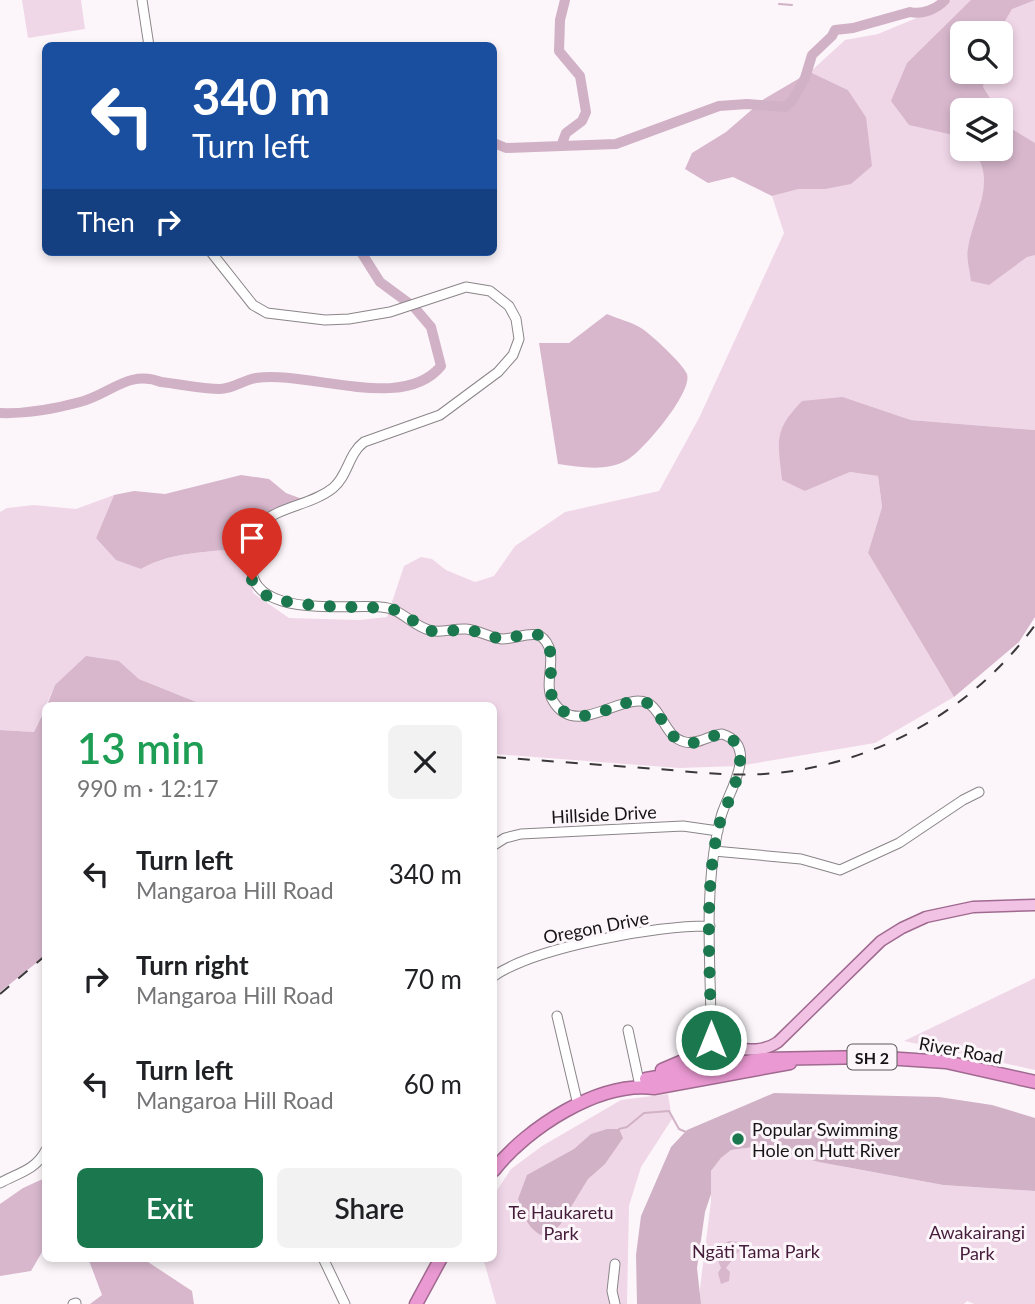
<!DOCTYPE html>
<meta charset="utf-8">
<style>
body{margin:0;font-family:Lato,sans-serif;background:#f2f2f2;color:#202124;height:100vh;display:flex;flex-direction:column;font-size:26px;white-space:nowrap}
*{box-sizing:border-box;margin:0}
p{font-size:23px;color:#757577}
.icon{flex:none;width:38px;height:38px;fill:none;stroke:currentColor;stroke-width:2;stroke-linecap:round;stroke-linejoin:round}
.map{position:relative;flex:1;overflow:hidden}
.drawer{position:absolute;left:42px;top:702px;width:455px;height:560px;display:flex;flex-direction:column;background:#fff;border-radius:10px;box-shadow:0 4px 10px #0003}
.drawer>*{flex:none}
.top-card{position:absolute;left:42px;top:42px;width:455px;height:214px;border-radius:10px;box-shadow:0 4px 10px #0003;background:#1a4fa0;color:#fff;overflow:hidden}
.fabs{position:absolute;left:950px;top:21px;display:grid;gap:14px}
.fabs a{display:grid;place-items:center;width:63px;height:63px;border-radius:10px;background:#fff;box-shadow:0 4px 10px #0003;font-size:35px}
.pin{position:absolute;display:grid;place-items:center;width:60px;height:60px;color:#fff;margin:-72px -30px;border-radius:50% 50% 50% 0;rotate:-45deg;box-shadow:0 0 7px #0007}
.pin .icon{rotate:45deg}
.me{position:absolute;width:77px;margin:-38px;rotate:0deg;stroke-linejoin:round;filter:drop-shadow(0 0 5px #0008)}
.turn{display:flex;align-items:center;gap:24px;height:147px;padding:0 35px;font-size:32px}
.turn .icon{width:91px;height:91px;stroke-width:2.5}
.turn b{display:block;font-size:49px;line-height:60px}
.then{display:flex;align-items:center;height:66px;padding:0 35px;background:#0003;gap:14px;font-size:26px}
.round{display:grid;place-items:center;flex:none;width:74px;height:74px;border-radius:10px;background:#f2f2f2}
.summary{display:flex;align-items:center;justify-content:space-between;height:119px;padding:0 35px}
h1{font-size:42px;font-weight:600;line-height:52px;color:#1e9e55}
.action{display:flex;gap:14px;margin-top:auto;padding:14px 35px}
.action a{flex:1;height:80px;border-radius:10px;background:#1b784e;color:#fff;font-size:28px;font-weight:600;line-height:80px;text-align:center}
.action a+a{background:#f2f2f2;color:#202124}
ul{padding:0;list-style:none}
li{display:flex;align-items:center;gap:21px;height:105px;padding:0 35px}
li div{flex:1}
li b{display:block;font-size:26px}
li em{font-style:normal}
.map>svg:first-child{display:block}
.green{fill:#f0d7e8;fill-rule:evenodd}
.forest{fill:#d8b7cd}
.water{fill:#d1b1c6}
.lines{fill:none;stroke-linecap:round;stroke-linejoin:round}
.stream{stroke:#d1b1c6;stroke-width:2}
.river{stroke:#d1b1c6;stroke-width:10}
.minor-casing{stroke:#8a8588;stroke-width:11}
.major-casing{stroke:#a06a90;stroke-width:13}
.highway-casing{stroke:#a06a90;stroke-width:15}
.minor{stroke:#fff;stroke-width:9}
.major{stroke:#f2c2e4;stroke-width:10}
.highway{stroke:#ea99d2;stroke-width:12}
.rail{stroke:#3b383a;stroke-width:2;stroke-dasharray:12 12;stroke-linecap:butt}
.route{stroke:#1b784e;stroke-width:12;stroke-dasharray:0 21.6}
.poi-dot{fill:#1b784e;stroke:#fcf6fa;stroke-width:2.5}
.labels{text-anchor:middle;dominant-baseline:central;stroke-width:6;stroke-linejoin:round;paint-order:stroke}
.shield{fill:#fcf6fa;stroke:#5b585a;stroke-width:2}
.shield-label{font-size:16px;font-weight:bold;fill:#161415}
.street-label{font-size:18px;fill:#161415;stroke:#fcf6fa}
.poi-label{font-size:18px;fill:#161415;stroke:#fcf6fa;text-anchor:start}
.park-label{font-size:18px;fill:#451c3a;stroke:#fcf6fa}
</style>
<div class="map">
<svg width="1035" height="1304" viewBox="0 0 1035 1304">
<rect width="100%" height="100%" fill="#fcf6fa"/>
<path class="green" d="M 22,0 L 81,0 L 85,29 L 28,38 Z
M 951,0 L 1035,0 L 1035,430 L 911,420 L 843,397 L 805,491 L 850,472 L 878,476 L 882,507 L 868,553 L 954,697 L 875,743 L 739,766 L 679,768 L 494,754 L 494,705 L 204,705 L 139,679 L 119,661 L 55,685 L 34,732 L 0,730 L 0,512 L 7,508 L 34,505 L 76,509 L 114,495 L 96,538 L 141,569 C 176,549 213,554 252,546 L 248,558 L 253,593 L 289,618 L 359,620 L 387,617 L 404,566 L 421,557 L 432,559 L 446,570 L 475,582 L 494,576 L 515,546 L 565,512 L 659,491 L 699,418 L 784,233 L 772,196 L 799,189 L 825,189 L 866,117 L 848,90 L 810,72 L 845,40 L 878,34 L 938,9 ZM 962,33 L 1001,33 L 1001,72 L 962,72 ZM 962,110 L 1001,110 L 1001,149 L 962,149 Z
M 1035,978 L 1035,1070 L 904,1041 Z
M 668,1094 L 672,1119 L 641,1167 L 629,1206 L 627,1304 L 496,1304 L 483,1258 L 494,1258 L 494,1195 L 511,1169 L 542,1146 L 621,1100 Z
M 761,1146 L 846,1167 L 943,1185 L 1035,1191 L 1035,1304 L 974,1304 L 967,1301 L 964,1304 L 698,1304 L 711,1201 L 711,1171 L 721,1158 L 731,1150 Z"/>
<path class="forest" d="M 971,0 L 1035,0 L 1012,9 L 998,33 L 962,33 L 962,72 L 985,72 L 983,87 L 997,110 L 962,110 L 962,137 L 909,125 L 891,101 L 907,63 Z
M 810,72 L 848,90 L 866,117 L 872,166 L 851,184 L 825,189 L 799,189 L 772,196 L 733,177 L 708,183 L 685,169 L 692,153 L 726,132 L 764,99 Z
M 1001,116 L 1007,126 L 1035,143 L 1035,255 L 1027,257 L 989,285 L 971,281 C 970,271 966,258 968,248 C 973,215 999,180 972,149 L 1001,149 Z
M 607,314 C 618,319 632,322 641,328 C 652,335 683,364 687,374 C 693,392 643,451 627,460 C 606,472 581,467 558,464 L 539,343 L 569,343 Z
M 843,397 L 911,420 L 1035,430 L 1035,617 L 1019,642 L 954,697 L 868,553 L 882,507 L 878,476 L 850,472 L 805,491 L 782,480 C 778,441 773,431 802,401 Z
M 241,475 L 269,479 L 286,493 L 305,500 L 262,524 L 252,546 C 213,554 176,549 141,569 L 116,560 L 96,538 L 114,495 L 134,491 L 165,494 Z
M 86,656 L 119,661 L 139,679 L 204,705 L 47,705 L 55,685 Z
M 45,709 L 45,956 L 0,992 L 0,730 L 34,732 Z
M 45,1178 L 45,1247 L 31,1271 L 0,1276 L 0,1204 L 23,1188 Z
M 729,1241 L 737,1242 L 741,1248 L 726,1268 L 730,1272 L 729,1281 L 721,1284 L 718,1273 L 721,1268 L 717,1258 L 721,1245 Z
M 88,1258 L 142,1258 L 192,1291 L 194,1304 L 90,1304 L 102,1295 Z"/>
<path class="water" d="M 774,1093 L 939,1097 L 992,1105 L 1035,1118 L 1035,1191 L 943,1185 L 819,1162 L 761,1146 L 731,1150 L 721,1158 L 711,1171 L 711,1194 L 705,1212 L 697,1268 L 701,1304 L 637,1304 L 636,1255 L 641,1216 L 671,1147 L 687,1130 Z
M 607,1129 L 619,1129 L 623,1138 L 605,1164 L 588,1179 L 560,1225 L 554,1230 L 541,1235 C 526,1227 524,1214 518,1199 L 527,1175 L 574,1149 L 591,1134 Z"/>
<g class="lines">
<path class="stream" d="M 779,4 L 792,5
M 619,1129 L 627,1127 L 644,1113 L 669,1111 L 679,1129 L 686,1132"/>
<path class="river" d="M 494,143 L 506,148 L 616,144 L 719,106 L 747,104 L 785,107 L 792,101 L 805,78 L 812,55 L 832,36 L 835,30 L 853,28 L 910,12 C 922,15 937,9 945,0
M 561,146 L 566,133 L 582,121 L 586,112 L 580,76 L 559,51 L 560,20 L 565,0
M 0,413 C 26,414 54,409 80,402 C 109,395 129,369 161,382 C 180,384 201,389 220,389 C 233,389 243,380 256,378 C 308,370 403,413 441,366 L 431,327 L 414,307 L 380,282 L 361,252"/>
<defs>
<path id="minor" d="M 142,0 L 149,46
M 211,252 L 253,305 L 267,313 L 325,320 L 349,319 L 390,312 L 466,287 L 490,291 L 509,306 L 516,319 L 519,339 L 513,355 L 498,372 L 440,415 L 364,442 C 348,454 348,476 333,488 C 312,505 279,506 259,525 C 255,535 254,546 252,557 C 242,620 342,604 381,607 C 401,608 411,625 429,630 C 441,634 453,628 466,629 C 479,630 490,638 502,639 C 515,639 527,632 539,635 C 563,651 541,681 553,701 C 574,736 613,700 639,701 C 662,701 662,737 685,742 C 698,745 709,735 722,734 C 758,745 732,787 724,808 C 720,817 719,826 717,834 C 703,903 712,975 711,1045
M 494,845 L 505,838 L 521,834 L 683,826 L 718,831
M 714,851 L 801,859 L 840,870 L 899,843 L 963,800 L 979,792
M 494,976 C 536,947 658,925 710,926
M 557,1016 L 578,1105
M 628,1030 L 640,1086
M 0,1183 C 18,1173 36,1170 46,1150
M 323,1258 L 345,1304
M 615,1264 L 612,1291 L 615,1304
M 73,1304 L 76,1303"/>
<path id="major" d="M 682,1069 C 683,1053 694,1043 709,1040
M 694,1076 L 695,1059 L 704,1048 C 730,1041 753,1059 778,1042 L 881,941 L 902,928 L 926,917 L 973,907 L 1035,905"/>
<path id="highway" d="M 707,1068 L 704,1056 L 707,1048
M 662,1070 L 683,1061
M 646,1079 L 764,1059 L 870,1057 L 946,1062 L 1035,1082
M 494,1170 C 527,1128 599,1081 654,1088 L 790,1063
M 416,1304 L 441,1258"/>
</defs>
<use href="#minor" class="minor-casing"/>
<use href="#major" class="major-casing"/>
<use href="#highway" class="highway-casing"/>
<use href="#minor" class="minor"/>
<use href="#major" class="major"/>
<use href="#highway" class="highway"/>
<path class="rail" d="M 494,757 C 548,761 603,765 658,769 C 693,772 729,776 764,774 C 871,767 972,712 1035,625
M 0,994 L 46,955"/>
</g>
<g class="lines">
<path class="route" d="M 252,580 L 263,594 L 276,600 L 318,606 L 391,608 L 431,631 L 471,630 L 500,639 L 530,634 L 539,635 C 567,654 533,698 567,713 C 595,724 617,699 643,701 C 664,709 663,740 688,743 C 700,744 710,735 722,734 C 762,747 724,804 718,829 C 703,897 711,971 711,1040"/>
</g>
<circle class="poi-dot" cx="738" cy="1139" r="7"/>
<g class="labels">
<rect class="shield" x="847.5" y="1044.5" width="49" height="25" rx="5"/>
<g class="shield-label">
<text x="872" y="1057">SH 2</text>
</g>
<g class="street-label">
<text transform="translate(604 814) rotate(-3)">Hillside Drive</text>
<text transform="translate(596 927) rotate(-11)">Oregon Drive</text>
<text transform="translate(961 1050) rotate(10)">River Road</text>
</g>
<g class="poi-label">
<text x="752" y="1129">Popular Swimming<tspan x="752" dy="21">Hole on Hutt River</tspan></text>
</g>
<g class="park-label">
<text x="561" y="1212">Te Haukaretu<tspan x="561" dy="21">Park</tspan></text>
<text x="977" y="1232">Awakairangi<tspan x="977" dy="21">Park</tspan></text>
<text x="756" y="1251">Ngāti Tama Park</text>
</g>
</g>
</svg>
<div class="fabs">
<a><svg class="icon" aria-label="search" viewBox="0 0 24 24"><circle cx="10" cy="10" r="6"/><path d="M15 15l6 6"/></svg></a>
<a><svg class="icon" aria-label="layers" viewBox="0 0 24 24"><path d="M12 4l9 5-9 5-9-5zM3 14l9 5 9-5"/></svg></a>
</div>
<div class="pin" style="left:252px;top:580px;background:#d93025"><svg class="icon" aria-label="arrive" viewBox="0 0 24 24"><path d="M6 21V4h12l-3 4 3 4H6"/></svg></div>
<svg class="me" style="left:711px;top:1040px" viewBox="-20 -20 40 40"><circle r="17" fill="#1b784e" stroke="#fff" stroke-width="3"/><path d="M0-11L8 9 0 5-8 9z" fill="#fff"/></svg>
<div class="top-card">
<div class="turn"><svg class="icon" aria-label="left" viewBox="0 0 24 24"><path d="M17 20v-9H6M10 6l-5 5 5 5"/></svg><div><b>340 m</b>Turn left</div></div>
<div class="then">Then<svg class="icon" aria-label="right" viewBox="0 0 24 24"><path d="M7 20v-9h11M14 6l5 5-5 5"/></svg></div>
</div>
<section class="drawer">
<div class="summary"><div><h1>13 min</h1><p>990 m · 12:17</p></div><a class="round"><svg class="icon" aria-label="close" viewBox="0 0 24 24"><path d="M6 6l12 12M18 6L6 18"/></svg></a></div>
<ul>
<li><svg class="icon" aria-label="left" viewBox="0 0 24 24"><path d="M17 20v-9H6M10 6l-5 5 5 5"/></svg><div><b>Turn left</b><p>Mangaroa Hill Road</p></div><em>340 m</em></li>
<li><svg class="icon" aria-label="right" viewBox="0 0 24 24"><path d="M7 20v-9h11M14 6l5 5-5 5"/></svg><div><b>Turn right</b><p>Mangaroa Hill Road</p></div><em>70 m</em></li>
<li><svg class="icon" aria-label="left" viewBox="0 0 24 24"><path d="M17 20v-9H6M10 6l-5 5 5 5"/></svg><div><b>Turn left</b><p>Mangaroa Hill Road</p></div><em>60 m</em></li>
</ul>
<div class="action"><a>Exit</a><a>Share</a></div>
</section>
</div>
